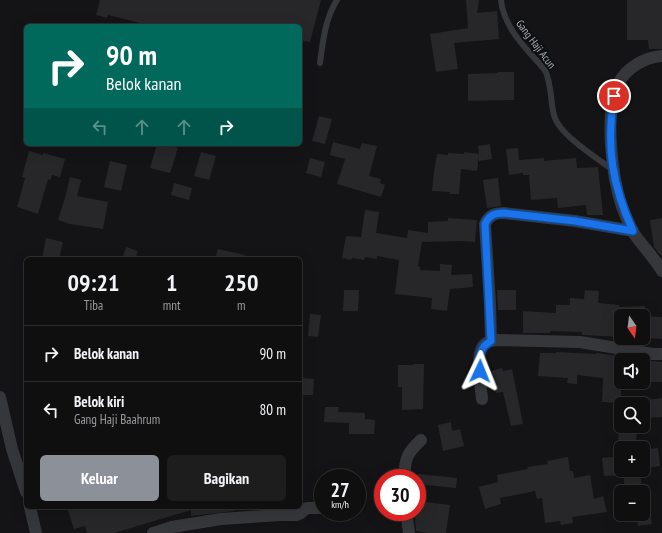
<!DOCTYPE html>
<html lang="id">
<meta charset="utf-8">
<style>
body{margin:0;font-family:"PT Sans Narrow",sans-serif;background:#1d1d1e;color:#f1f3f6;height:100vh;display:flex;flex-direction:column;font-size:15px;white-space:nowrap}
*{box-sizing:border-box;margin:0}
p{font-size:13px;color:#9b9c9f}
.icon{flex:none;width:22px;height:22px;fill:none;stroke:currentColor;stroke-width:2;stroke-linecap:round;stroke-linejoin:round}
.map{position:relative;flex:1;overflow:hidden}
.side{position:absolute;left:24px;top:257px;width:278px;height:252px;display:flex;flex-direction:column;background:#0f0f10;border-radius:6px;box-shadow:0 4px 16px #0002,0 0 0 1px #2f2f30}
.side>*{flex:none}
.hud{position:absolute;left:24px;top:24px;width:278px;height:122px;border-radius:6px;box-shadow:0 4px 16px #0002,0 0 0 1px #2f2f30;background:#00695c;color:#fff;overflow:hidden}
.needle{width:26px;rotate:166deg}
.controls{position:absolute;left:614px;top:309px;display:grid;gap:8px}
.controls a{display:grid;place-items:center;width:36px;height:36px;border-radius:6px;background:#0f0f10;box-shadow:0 4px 16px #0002,0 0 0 1px #2f2f30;font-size:20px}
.speed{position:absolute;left:314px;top:469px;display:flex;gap:8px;font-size:20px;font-weight:700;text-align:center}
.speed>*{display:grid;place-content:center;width:52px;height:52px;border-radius:50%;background:#0f0f10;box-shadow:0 4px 16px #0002,0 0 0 1px #2f2f30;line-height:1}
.speed small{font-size:10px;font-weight:400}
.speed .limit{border:6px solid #d22;background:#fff;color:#111}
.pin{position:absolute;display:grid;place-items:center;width:34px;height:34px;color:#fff;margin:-17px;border:2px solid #fff;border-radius:50%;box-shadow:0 1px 4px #0007}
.me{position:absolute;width:44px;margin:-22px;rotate:2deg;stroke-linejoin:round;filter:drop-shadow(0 0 3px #0008)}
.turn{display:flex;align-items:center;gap:14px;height:84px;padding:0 16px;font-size:18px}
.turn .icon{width:52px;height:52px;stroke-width:2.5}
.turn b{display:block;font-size:28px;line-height:34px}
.lanes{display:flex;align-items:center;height:38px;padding:0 16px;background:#0003;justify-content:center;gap:20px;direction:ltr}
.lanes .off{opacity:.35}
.eta{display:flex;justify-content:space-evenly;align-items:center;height:68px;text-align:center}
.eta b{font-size:24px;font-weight:800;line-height:28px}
.button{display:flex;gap:8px;margin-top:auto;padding:8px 16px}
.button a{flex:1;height:46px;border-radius:6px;background:#8c9099;color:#fff;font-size:16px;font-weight:800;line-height:46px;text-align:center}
.button a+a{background:#1d1d1e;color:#f1f3f6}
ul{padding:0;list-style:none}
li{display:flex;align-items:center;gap:12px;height:56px;padding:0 16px;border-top:1px solid #2f2f30}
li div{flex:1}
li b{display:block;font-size:15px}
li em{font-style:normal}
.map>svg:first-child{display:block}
.building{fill:#27272a}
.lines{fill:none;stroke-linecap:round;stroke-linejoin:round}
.lane{stroke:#35373a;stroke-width:6}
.street{stroke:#35373a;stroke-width:12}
.route-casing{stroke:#114b97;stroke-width:10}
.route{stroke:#1a73e8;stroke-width:7}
.labels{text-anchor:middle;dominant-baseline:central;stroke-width:4;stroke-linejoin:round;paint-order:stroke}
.street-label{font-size:11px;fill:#a6adb5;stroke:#0f0f11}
</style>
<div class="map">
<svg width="662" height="533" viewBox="0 0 662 533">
<rect width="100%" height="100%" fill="#141416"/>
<path class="building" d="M 100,0 L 321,0 L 310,42 L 300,40 L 300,26 L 152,26 L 108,15 L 107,18 L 96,15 Z
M 466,0 L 479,0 L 477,13 L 497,11 L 499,39 L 454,43 L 458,69 L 436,72 L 430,34 L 468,28 Z
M 627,0 L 662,0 L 662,49 L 649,49 L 648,40 L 627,40 Z
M 498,72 L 514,72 L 514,100 L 468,101 L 468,74 L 498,73 Z
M 319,116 L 332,119 L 325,144 L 312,141 Z
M 333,142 L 360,149 L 362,143 L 377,146 L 369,176 L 381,179 L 380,183 L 385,185 L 381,197 L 337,184 L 345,159 L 330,155 Z
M 157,144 L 164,144 L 178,148 L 170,173 L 150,168 Z
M 490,144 L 492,159 L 479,161 L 479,156 L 477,171 L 461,169 L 459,194 L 450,194 L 450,192 L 432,191 L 434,172 L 437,154 L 448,155 L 448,153 L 464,154 L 464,152 L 479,154 L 478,146 Z
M 518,148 L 519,160 L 544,158 L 544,161 L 576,158 L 577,168 L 598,167 L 603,215 L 587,215 L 586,205 L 558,208 L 557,198 L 531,200 L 529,175 L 523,175 L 523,173 L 509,175 L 506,149 Z
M 29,151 L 43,155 L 43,153 L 65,159 L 60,177 L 52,175 L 50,180 L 48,179 L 38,214 L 17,207 L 25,178 L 22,177 Z
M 201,152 L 216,156 L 209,180 L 194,176 Z
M 310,158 L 325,162 L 321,177 L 306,173 Z
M 110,161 L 127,165 L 121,191 L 104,187 Z
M 70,177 L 81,180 L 77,196 L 108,202 L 103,229 L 70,224 L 58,220 L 65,198 Z
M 498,178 L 501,206 L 487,208 L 483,180 Z
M 174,183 L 192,188 L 189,200 L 171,195 Z
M 365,210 L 379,212 L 376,233 L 407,238 L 408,230 L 428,233 L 428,222 L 448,221 L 448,218 L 477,220 L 475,242 L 462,241 L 422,242 L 418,266 L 420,267 L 420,270 L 440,271 L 440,264 L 452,265 L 451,275 L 472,274 L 473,287 L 450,289 L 447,311 L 431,309 L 432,298 L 395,294 L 399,260 L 377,256 L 377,259 L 365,257 L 364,260 L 352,258 L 351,260 L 342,258 L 346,236 L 361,237 Z
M 662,218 L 662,257 L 654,247 L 650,220 Z
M 46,238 L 63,242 L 59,259 L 42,259 Z
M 126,247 L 138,251 L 135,259 L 122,259 Z
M 218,249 L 245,255 L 244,259 L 215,259 Z
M 344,290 L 359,290 L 358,311 L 343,311 Z
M 497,290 L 516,290 L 516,310 L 498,310 Z
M 585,290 L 599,291 L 598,303 L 619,305 L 619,307 L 645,306 L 645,316 L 621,316 L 621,337 L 584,335 L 582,335 L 582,332 L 550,331 L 550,333 L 523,333 L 523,311 L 556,313 L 556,305 L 570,305 L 570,298 L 584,299 Z
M 310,314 L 321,315 L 318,337 L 308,336 Z
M 643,316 L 662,317 L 662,339 L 643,338 Z
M 556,352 L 596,354 L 596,353 L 621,356 L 621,403 L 602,402 L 603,378 L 577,375 L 577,384 L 567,383 L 568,378 L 538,376 L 540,353 L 556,353 Z
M 643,360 L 662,362 L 662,382 L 643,382 Z
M 414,364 L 424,364 L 423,409 L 402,410 L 402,387 L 398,387 L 398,365 L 414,365 Z
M 502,368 L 503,371 L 512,369 L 523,424 L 511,426 L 503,392 L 496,393 L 491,371 Z
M 300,378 L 314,379 L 313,395 L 302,395 L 302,390 L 300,390 Z
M 662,398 L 662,417 L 646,418 L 645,400 Z
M 325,407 L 339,407 L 338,412 L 365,413 L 365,419 L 375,420 L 374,434 L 349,434 L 349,423 L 324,422 Z
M 451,422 L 452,431 L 460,429 L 464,446 L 443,451 L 438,425 Z
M 619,426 L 637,426 L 636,443 L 618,443 Z
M 658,448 L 660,466 L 645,468 L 643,450 Z
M 621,456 L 621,475 L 604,476 L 602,458 Z
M 568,457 L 570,471 L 573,471 L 574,478 L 590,475 L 594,499 L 603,496 L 607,512 L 572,517 L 573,523 L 561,525 L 560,521 L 545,523 L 542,498 L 537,499 L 535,491 L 500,498 L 501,504 L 485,509 L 479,487 L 498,482 L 497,475 L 528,469 L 527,467 L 548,464 L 547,461 Z
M 623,470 L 640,470 L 642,492 L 625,492 Z
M 418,474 L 457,478 L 456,488 L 417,484 Z
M 418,501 L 450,505 L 446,533 L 428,533 L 416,531 L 415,520 L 416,512 L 417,512 Z
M 67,507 L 233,507 L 234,511 L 191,516 L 191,510 L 114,533 L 87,533 L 85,526 L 74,529 Z
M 636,514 L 650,514 L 652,524 L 638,526 Z"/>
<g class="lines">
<path class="lane" d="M 501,0 C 504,29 527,49 545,70 C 552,85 550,100 554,115 C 558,134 598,159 613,170
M 320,63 C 323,41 325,19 337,0"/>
<path class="street" d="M 662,56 C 645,57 626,68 618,84 C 604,113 612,177 622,207 C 625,215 629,224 633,232 C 642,246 654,257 662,271
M 491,341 L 490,303 L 485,224 C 489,215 495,213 504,213 L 575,221 L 633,231
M 0,397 L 12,449 L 26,492
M 482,399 C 481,386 474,352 485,344 C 488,341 493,341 497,340 L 580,342 L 653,354 L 662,354
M 404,478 C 405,458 407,453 421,440
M 30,507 L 36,533
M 406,512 L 409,533
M 153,533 L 172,527 L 221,519 L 280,515 L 297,515 L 301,513 L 307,508 L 321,508"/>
</g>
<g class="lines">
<defs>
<path id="route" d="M 480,371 C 479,358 478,348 491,341 L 485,224 C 489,215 495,213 504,213 L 575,221 L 633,231 C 612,185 606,147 614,96"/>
</defs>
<use href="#route" class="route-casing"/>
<use href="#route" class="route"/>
</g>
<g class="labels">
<g class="street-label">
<text transform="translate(536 44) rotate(53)">Gang Haji Acun</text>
</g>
</g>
</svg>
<div class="controls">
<a><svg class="needle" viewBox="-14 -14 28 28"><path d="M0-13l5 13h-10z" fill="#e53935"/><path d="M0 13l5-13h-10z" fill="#9b9c9f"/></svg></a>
<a><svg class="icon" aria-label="sound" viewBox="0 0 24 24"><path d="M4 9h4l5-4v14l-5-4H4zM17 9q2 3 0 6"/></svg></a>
<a><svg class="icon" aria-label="search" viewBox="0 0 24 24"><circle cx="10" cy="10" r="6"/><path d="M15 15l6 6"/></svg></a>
<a>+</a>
<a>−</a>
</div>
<div class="speed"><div>27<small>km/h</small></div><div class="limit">30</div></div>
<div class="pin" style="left:614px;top:96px;background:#d93025"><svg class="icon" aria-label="arrive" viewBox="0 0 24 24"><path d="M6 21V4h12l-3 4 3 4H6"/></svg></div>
<svg class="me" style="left:480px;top:371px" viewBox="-20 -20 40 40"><path d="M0-17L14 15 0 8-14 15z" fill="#1a73e8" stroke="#fff" stroke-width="4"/></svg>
<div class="hud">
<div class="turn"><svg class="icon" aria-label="right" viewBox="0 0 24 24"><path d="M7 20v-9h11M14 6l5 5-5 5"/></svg><div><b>90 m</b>Belok kanan</div></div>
<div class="lanes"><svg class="icon off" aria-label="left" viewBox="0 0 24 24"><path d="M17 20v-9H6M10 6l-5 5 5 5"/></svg><svg class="icon off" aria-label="ahead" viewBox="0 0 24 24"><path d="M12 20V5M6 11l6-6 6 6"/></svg><svg class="icon off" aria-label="ahead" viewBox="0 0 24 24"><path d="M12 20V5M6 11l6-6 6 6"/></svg><svg class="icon" aria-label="right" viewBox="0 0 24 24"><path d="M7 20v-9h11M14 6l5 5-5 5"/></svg></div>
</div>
<section class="side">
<div class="eta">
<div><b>09:21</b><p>Tiba</p></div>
<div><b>1</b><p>mnt</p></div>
<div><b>250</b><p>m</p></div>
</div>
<ul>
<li><svg class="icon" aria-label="right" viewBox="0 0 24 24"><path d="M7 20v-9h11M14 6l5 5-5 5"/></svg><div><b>Belok kanan</b></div><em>90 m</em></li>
<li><svg class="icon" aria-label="left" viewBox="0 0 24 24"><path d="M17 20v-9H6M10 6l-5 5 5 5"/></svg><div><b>Belok kiri</b><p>Gang Haji Baahrum</p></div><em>80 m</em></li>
</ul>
<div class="button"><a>Keluar</a><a>Bagikan</a></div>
</section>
</div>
